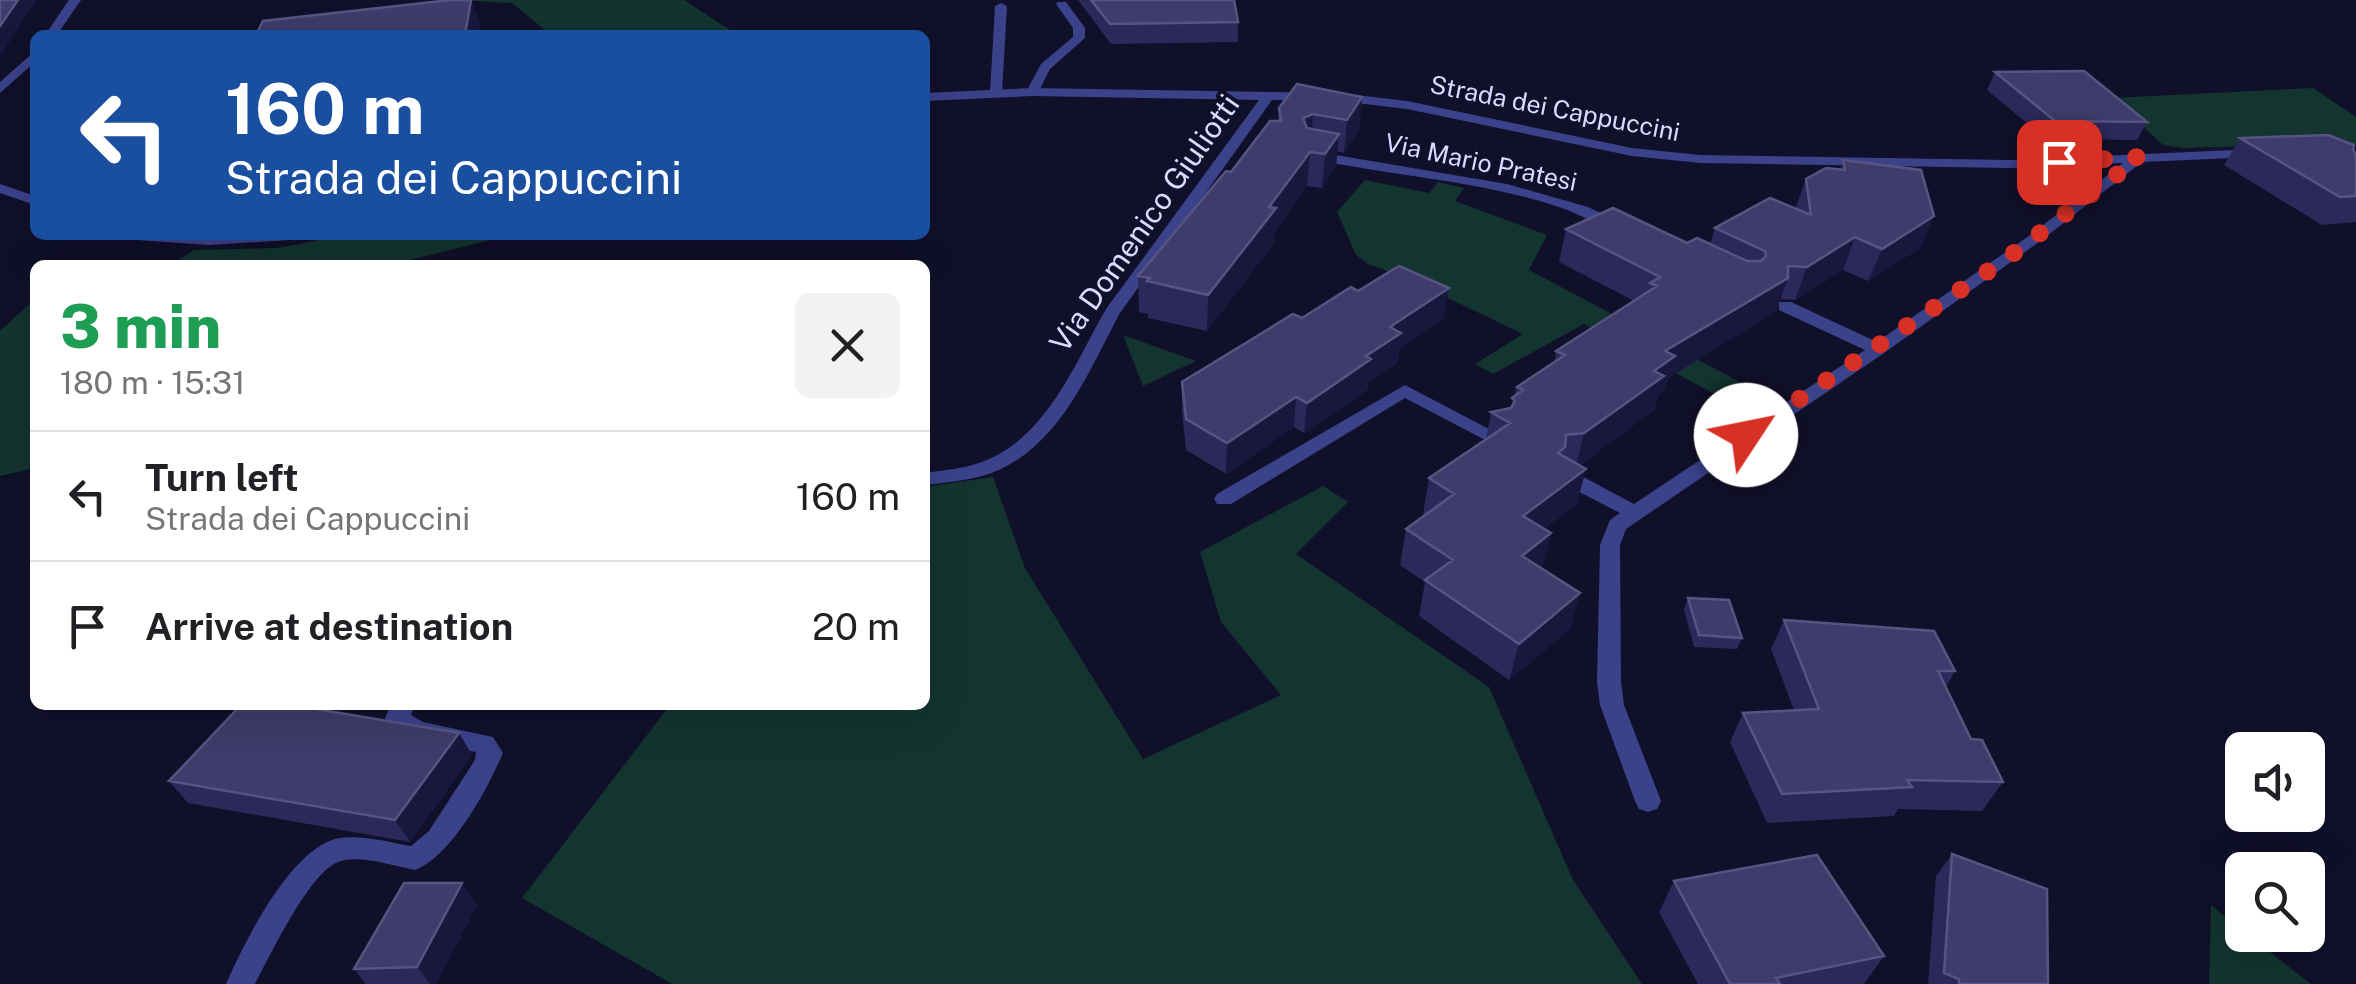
<!DOCTYPE html>
<meta charset="utf-8">
<style>
body{margin:0;font-family:"Public Sans",sans-serif;background:#f2f2f2;color:#202124;height:100vh;display:flex;flex-direction:column;font-size:38px;white-space:nowrap}
*{box-sizing:border-box;margin:0}
p{font-size:32px;color:#757577}
.icon{flex:none;width:55px;height:55px;fill:none;stroke:currentColor;stroke-width:2;stroke-linecap:round;stroke-linejoin:round}
.map{position:relative;flex:1;overflow:hidden}
.panel{position:absolute;left:30px;top:260px;width:900px;height:450px;display:flex;flex-direction:column;background:#fff;border-radius:15px;box-shadow:0 10px 40px #0002}
.panel>*{flex:none}
.banner{position:absolute;left:30px;top:30px;width:900px;height:210px;border-radius:15px;box-shadow:0 10px 40px #0002;background:#1a4fa0;color:#fff;overflow:hidden}
.buttons{position:absolute;left:2225px;top:732px;display:grid;gap:20px}
.buttons a{display:grid;place-items:center;width:100px;height:100px;border-radius:15px;background:#fff;box-shadow:0 10px 40px #0002;font-size:50px}
.pin{position:absolute;display:grid;place-items:center;width:85px;height:85px;color:#fff;margin:-42px;border-radius:20px;box-shadow:0 5px 15px #0006}
.me{position:absolute;width:110px;margin:-55px;rotate:56deg;stroke-linejoin:round;filter:drop-shadow(0 0 8px #0008)}
.turn{display:flex;align-items:center;gap:35px;height:210px;padding:0 30px;font-size:45px}
.turn .icon{width:130px;height:130px;stroke-width:2.5}
.turn b{display:block;font-size:70px;line-height:85px}
.round{display:grid;place-items:center;flex:none;width:105px;height:105px;border-radius:15px;background:#f2f2f2}
.summary{display:flex;align-items:center;justify-content:space-between;height:170px;padding:0 30px}
h1{font-size:60px;font-weight:800;line-height:75px;color:#1e9e55}
ul{padding:0;list-style:none}
li{display:flex;align-items:center;gap:30px;height:130px;padding:0 30px;border-top:2px solid #e0e0e0}
li div{flex:1}
li b{display:block;font-size:38px}
li em{font-style:normal}
.map>svg:first-child{display:block}
.green{fill:#13342f}
.lines{fill:none;stroke-linecap:round;stroke-linejoin:round}
.service{fill:#3a428a;fill-rule:evenodd}
.minor{fill:#3a428a;fill-rule:evenodd}
.wall{fill:#2c2859}
.shaded-wall{fill:#19173e}
.building{fill:#3f3b6a;stroke:#575482;stroke-width:2.5}
.route{stroke:#d93025;stroke-width:18;stroke-dasharray:0 32.4}
.labels{text-anchor:middle;dominant-baseline:central;stroke-width:8;stroke-linejoin:round;paint-order:stroke}
.far-street-label{font-size:25px;fill:#d9daff;stroke:#11102a}
.street-label{font-size:30px;fill:#d9daff;stroke:#11102a}
</style>
<div class="map">
<svg width="2356" height="984" viewBox="0 0 2356 984">
<rect width="100%" height="100%" fill="#11102a"/>
<path class="green" d="M 458,0 L 684,0 L 738,35 L 551,35 L 512,3 Z
M 2313,88 L 2356,117 L 2356,144 L 2182,148 L 2163,145 L 2112,98 Z
M 1365,180 L 1429,193 L 1438,182 L 1464,188 L 1455,201 L 1547,235 L 1529,270 L 1755,390 L 1737,406 L 1584,324 L 1493,374 L 1475,364 L 1523,334 L 1404,277 L 1368,264 L 1356,255 L 1337,212 Z
M 345,235 L 492,235 L 490,240 L 389,265 L 171,265 L 194,250 L 278,248 Z
M 35,299 L 35,468 L 0,476 L 0,331 Z
M 1123,335 L 1196,361 L 1143,386 Z
M 993,477 L 1025,568 L 1143,759 L 1281,695 L 1221,622 L 1200,552 L 1323,486 L 1348,502 L 1296,554 L 1489,687 L 1573,880 L 1642,984 L 672,984 L 522,898 L 670,705 L 925,705 L 925,487 Z
M 2211,905 L 2242,930 L 2242,935 L 2248,935 L 2311,984 L 2209,984 Z"/>
<g class="lines">
<path class="service" d="M 1058,2 L 1066,2 L 1085,28 L 1085,38 L 1050,69 L 1037,95 L 1027,95 L 1026,92 L 1041,64 L 1073,37 L 1073,28 L 1056,4 Z
M 1001,3 L 1007,6 L 1002,93 L 996,97 L 990,93 L 995,6 Z
M 1114,304 L 1122,309 C 1091,366 1064,439 1001,469 C 978,480 950,482 925,485 L 925,473 C 943,470 962,469 979,463 C 1045,441 1074,365 1106,309 Z
M 391,705 L 415,705 L 411,715 L 423,722 L 493,737 L 503,753 C 488,788 452,856 415,870 C 393,866 359,854 338,862 C 309,873 270,956 255,984 L 226,984 C 244,943 292,845 340,838 C 363,835 388,842 411,846 L 429,831 L 475,760 L 476,752 C 447,747 402,746 385,718 Z"/>
<path class="minor" d="M 69,0 L 81,0 L 57,35 L 45,35 Z
M 35,51 L 35,62 L 0,93 L 0,82 Z
M 1032,88 L 1339,93 L 1407,101 L 1632,148 L 1700,155 L 2009,160 L 2257,149 L 2264,153 L 2257,157 L 2142,162 L 2043,239 L 1884,353 L 1626,529 L 1620,545 L 1621,682 L 1624,705 L 1661,801 L 1657,809 L 1648,812 L 1639,809 L 1635,801 L 1600,705 L 1597,682 L 1600,545 L 1610,520 L 1620,513 L 1560,482 L 1557,477 L 1560,472 L 1574,472 L 1634,504 L 1865,350 L 1779,310 L 1779,302 L 1791,302 L 1877,342 L 2033,233 L 2123,163 L 2009,168 L 1700,163 L 1632,156 L 1407,109 L 1339,101 L 1272,100 L 1120,313 L 1114,314 L 1106,309 L 1259,100 L 1032,96 L 925,101 L 925,93 Z
M 1312,151 L 1507,184 L 1588,207 L 1627,225 L 1624,228 C 1604,230 1578,213 1559,207 C 1477,180 1391,176 1307,158 L 1305,155 Z
M 0,184 L 35,196 L 35,205 L 0,193 Z
M 129,235 L 297,235 L 289,240 L 209,245 L 137,240 Z
M 1405,385 L 1504,437 L 1501,441 L 1487,441 L 1405,398 L 1231,504 L 1217,504 L 1214,499 L 1217,494 Z"/>
</g>
<path class="wall" d="M 1078,0 L 1234,0 L 1238,22 L 1238,42 L 1111,44 Z
M 1995,72 L 2147,122 L 2137,140 L 2046,139 L 1987,90 Z
M 1362,97 L 1359,130 L 1344,153 L 1337,151 L 1336,167 L 1322,188 L 1307,186 L 1274,233 L 1274,243 L 1207,331 L 1148,318 L 1148,314 L 1139,312 L 1138,276 L 1278,121 L 1279,108 Z
M 2240,138 L 2356,154 L 2356,222 L 2322,225 L 2224,165 Z
M 1843,160 L 1934,216 L 1920,248 L 1868,281 L 1843,270 L 1795,300 L 1780,299 L 1776,311 L 1668,378 L 1664,390 L 1659,394 L 1654,410 L 1580,465 L 1577,504 L 1544,529 L 1551,533 L 1542,568 L 1580,593 L 1570,629 L 1509,680 L 1419,616 L 1425,582 L 1400,565 L 1406,529 L 1425,515 L 1423,514 L 1429,478 L 1486,440 L 1491,412 L 1510,409 L 1517,387 L 1554,363 L 1556,351 L 1634,301 L 1559,262 L 1566,229 L 1687,243 L 1710,244 L 1715,228 L 1795,209 L 1806,179 L 1840,170 Z
M 1358,291 L 1444,318 L 1399,349 L 1397,363 L 1368,382 L 1368,389 L 1304,433 L 1294,427 L 1226,474 L 1186,450 L 1182,412 L 1182,382 L 1302,318 Z
M 1688,598 L 1742,638 L 1737,649 L 1694,647 L 1684,609 Z
M 1784,620 L 1955,671 L 1946,687 L 1971,739 L 2003,782 L 1982,811 L 1898,809 L 1894,816 L 1767,823 L 1730,742 L 1743,713 L 1794,710 L 1771,649 Z
M 459,733 L 472,755 L 410,842 L 188,803 L 169,781 Z
M 1952,854 L 2048,984 L 1928,984 L 1936,876 Z
M 1674,881 L 1884,956 L 1864,984 L 1698,984 L 1659,912 Z
M 477,905 L 436,984 L 366,984 L 354,969 Z"/>
<path class="shaded-wall" d="M 18,0 L 37,0 L 0,56 L 0,26 Z
M 471,0 L 481,24 L 479,35 L 465,35 Z
M 1362,97 L 1359,130 L 1344,153 L 1347,120 Z
M 1313,114 L 1311,146 L 1303,118 Z
M 1339,134 L 1336,167 L 1322,188 L 1325,154 Z
M 1310,152 L 1307,186 L 1274,233 L 1274,243 L 1207,331 L 1208,295 Z
M 1934,216 L 1920,248 L 1868,281 L 1882,249 Z
M 1855,237 L 1843,270 L 1795,300 L 1807,267 Z
M 1788,278 L 1776,311 L 1668,378 L 1664,390 L 1659,394 L 1654,410 L 1575,469 L 1584,433 L 1654,371 L 1665,351 Z
M 1449,288 L 1444,318 L 1399,349 L 1397,363 L 1368,382 L 1368,389 L 1304,433 L 1307,403 L 1366,356 L 1390,327 Z
M 1296,397 L 1294,427 L 1226,474 L 1227,443 Z
M 1586,469 L 1577,504 L 1514,552 L 1523,516 Z
M 1551,533 L 1542,569 L 1522,556 Z
M 1580,593 L 1570,629 L 1509,680 L 1519,644 Z
M 459,733 L 472,755 L 410,842 L 395,820 Z
M 462,883 L 477,905 L 436,984 L 430,984 L 417,967 Z"/>
<path class="building" d="M 0,0 L 18,0 L 0,26 Z
M 450,0 L 471,0 L 465,35 L 256,35 L 263,21 Z
M 1091,0 L 1234,0 L 1238,22 L 1110,24 Z
M 2084,71 L 2147,122 L 2055,121 L 1995,72 Z
M 1297,84 L 1362,97 L 1347,120 L 1313,114 L 1303,118 L 1307,128 L 1339,134 L 1325,154 L 1310,152 L 1269,207 L 1276,208 L 1208,295 L 1147,281 L 1150,278 L 1138,276 L 1226,171 L 1231,172 L 1270,121 L 1281,121 L 1279,108 Z
M 2328,135 L 2354,145 L 2353,150 L 2356,154 L 2356,196 L 2340,197 L 2240,138 Z
M 1843,160 L 1921,170 L 1934,216 L 1882,249 L 1855,237 L 1807,267 L 1788,266 L 1788,278 L 1665,351 L 1675,356 L 1654,371 L 1664,376 L 1584,433 L 1566,435 L 1565,447 L 1558,453 L 1586,469 L 1523,516 L 1551,533 L 1522,556 L 1580,593 L 1519,644 L 1425,580 L 1453,560 L 1406,529 L 1454,494 L 1429,478 L 1510,423 L 1491,412 L 1511,408 L 1515,401 L 1512,398 L 1523,390 L 1517,387 L 1565,355 L 1556,351 L 1657,286 L 1650,283 L 1660,277 L 1566,229 L 1613,208 L 1687,243 L 1697,238 L 1747,261 L 1761,261 L 1766,256 L 1765,251 L 1715,228 L 1770,198 L 1811,215 L 1806,179 L 1826,168 L 1845,170 Z
M 1399,266 L 1449,288 L 1390,327 L 1401,333 L 1366,356 L 1371,359 L 1307,403 L 1296,397 L 1227,443 L 1186,419 L 1182,382 L 1293,314 L 1302,318 L 1351,287 L 1358,291 Z
M 1688,598 L 1729,600 L 1742,638 L 1699,635 Z
M 1784,620 L 1934,631 L 1955,671 L 1938,671 L 1971,739 L 1982,740 L 2003,782 L 1907,780 L 1912,787 L 1782,794 L 1743,713 L 1819,709 Z
M 241,705 L 292,705 L 459,733 L 395,820 L 169,781 Z
M 1952,854 L 2047,889 L 2048,984 L 1959,984 L 1959,979 L 1944,973 Z
M 1817,855 L 1884,956 L 1776,978 L 1780,984 L 1730,984 L 1674,881 Z
M 404,883 L 462,883 L 417,967 L 354,969 Z"/>
<g class="lines">
<path class="route" d="M 1746,435 L 2006,259 L 2140,157 L 2059,162"/>
</g>
<g class="labels">
<g class="far-street-label">
<text transform="translate(1555 108) rotate(11)">Strada dei Cappuccini</text>
<text transform="translate(1481 162) rotate(12)">Via Mario Pratesi</text>
</g>
<g class="street-label">
<text transform="translate(1144 223) rotate(-55)">Via Domenico Giuliotti</text>
</g>
</g>
</svg>
<div class="buttons">
<a><svg class="icon" aria-label="sound" viewBox="0 0 24 24"><path d="M4 9h4l5-4v14l-5-4H4zM17 9q2 3 0 6"/></svg></a>
<a><svg class="icon" aria-label="search" viewBox="0 0 24 24"><circle cx="10" cy="10" r="6"/><path d="M15 15l6 6"/></svg></a>
</div>
<div class="pin" style="left:2059px;top:162px;background:#d93025"><svg class="icon" aria-label="arrive" viewBox="0 0 24 24"><path d="M6 21V4h12l-3 4 3 4H6"/></svg></div>
<svg class="me" style="left:1746px;top:435px" viewBox="-20 -20 40 40"><circle r="19" fill="#fff"/><path d="M0-13L10 11 0 6-10 11z" fill="#d93025"/></svg>
<div class="banner">
<div class="turn"><svg class="icon" aria-label="left" viewBox="0 0 24 24"><path d="M17 20v-9H6M10 6l-5 5 5 5"/></svg><div><b>160 m</b>Strada dei Cappuccini</div></div>
</div>
<section class="panel">
<div class="summary"><div><h1>3 min</h1><p>180 m · 15:31</p></div><a class="round"><svg class="icon" aria-label="close" viewBox="0 0 24 24"><path d="M6 6l12 12M18 6L6 18"/></svg></a></div>
<ul>
<li><svg class="icon" aria-label="left" viewBox="0 0 24 24"><path d="M17 20v-9H6M10 6l-5 5 5 5"/></svg><div><b>Turn left</b><p>Strada dei Cappuccini</p></div><em>160 m</em></li>
<li><svg class="icon" aria-label="arrive" viewBox="0 0 24 24"><path d="M6 21V4h12l-3 4 3 4H6"/></svg><div><b>Arrive at destination</b></div><em>20 m</em></li>
</ul>
</section>
</div>
